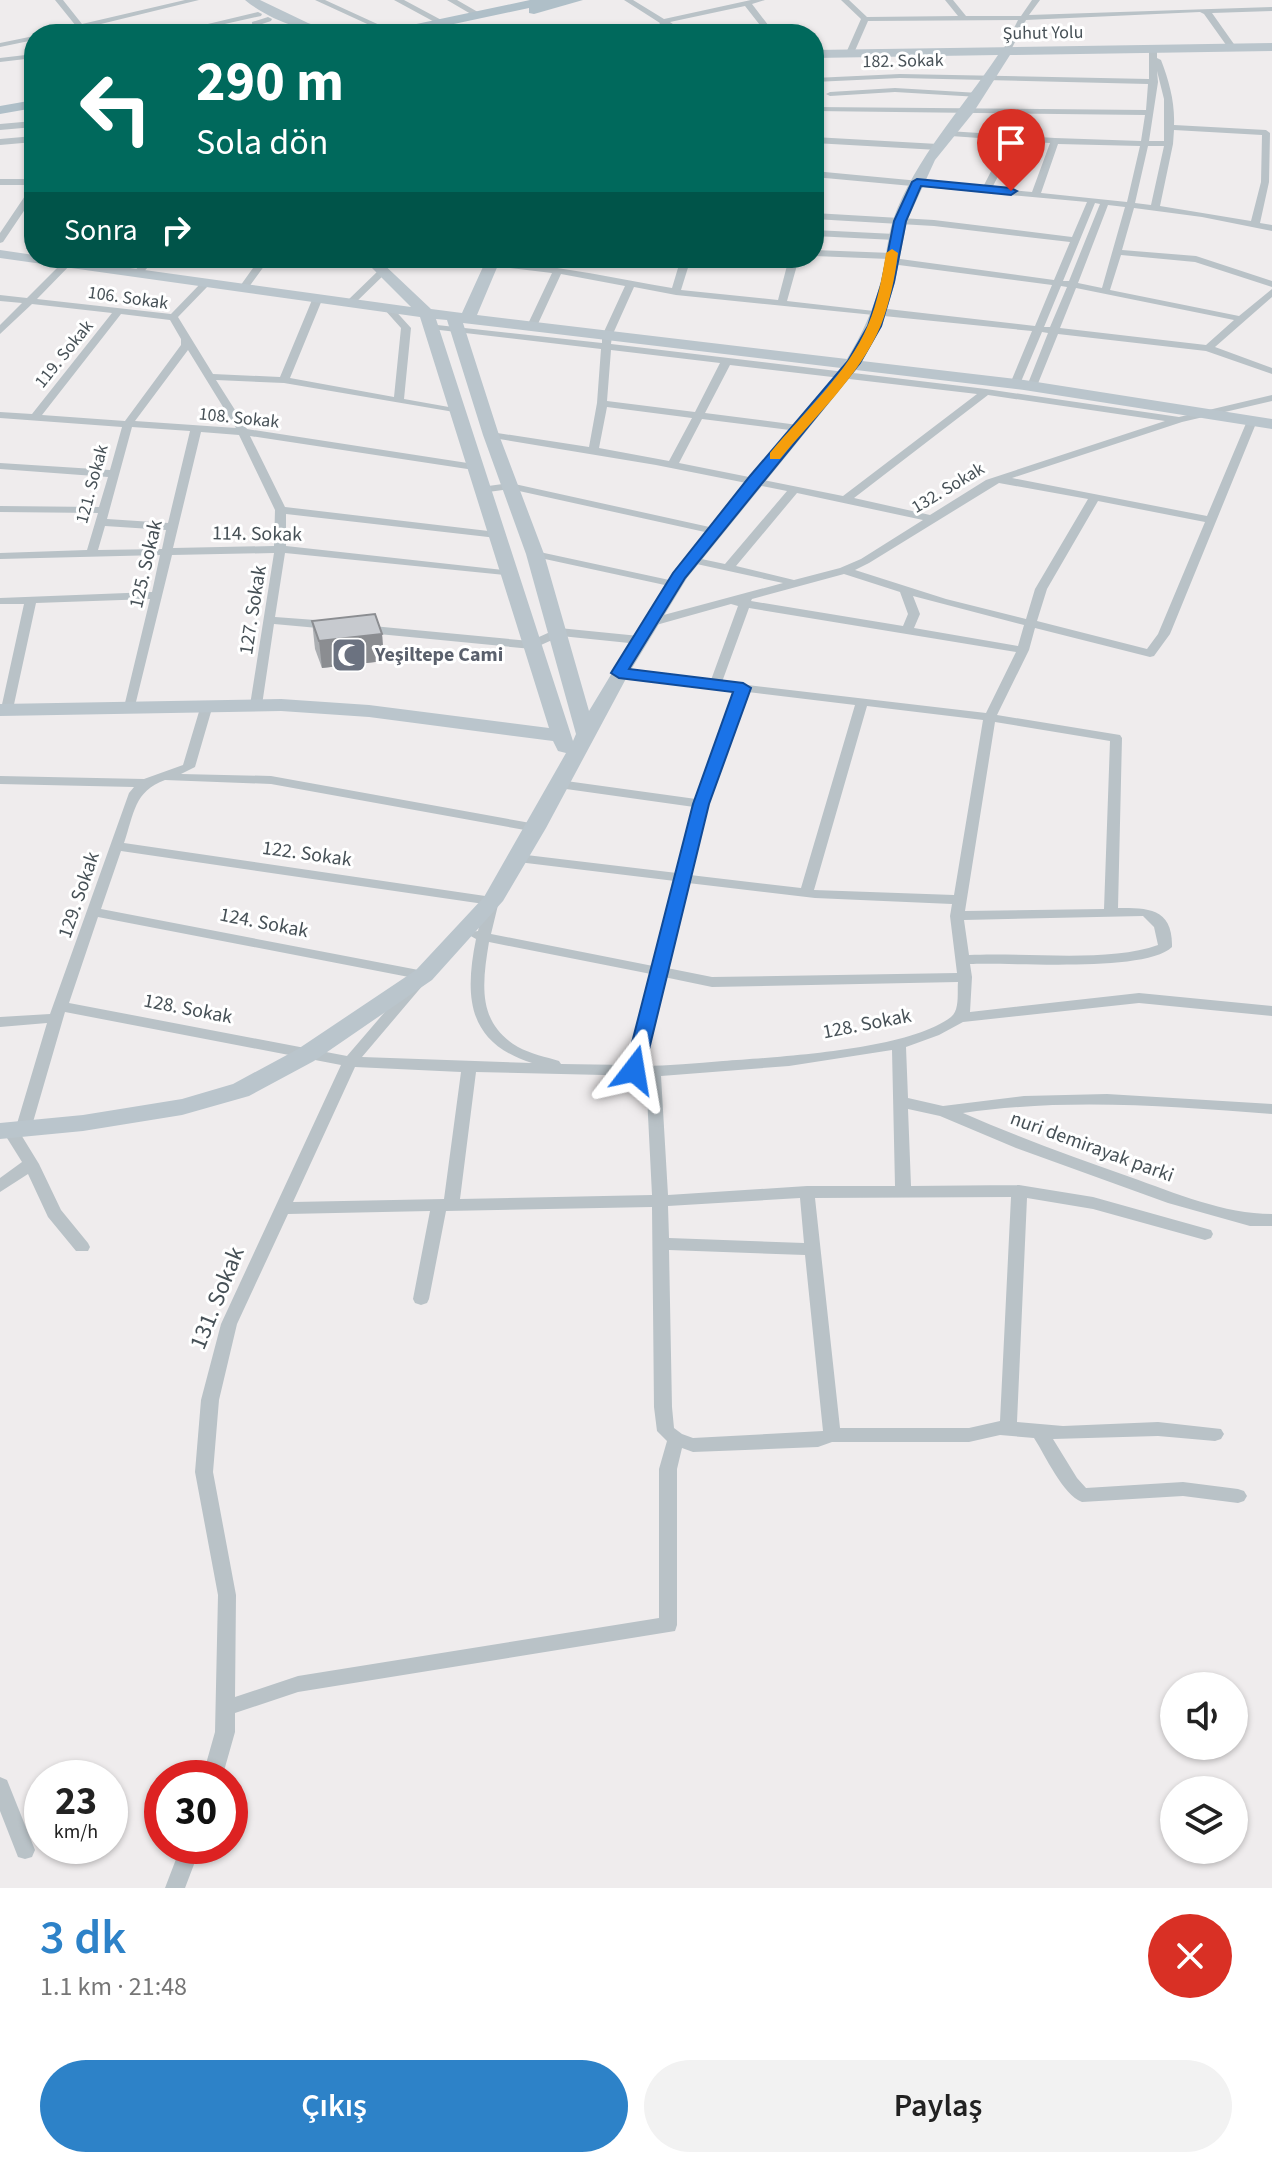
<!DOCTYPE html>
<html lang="tr">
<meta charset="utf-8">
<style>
body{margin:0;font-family:"Source Sans 3",sans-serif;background:#f2f2f2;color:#222;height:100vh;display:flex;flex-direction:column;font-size:30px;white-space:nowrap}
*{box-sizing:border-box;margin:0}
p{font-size:26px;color:#767676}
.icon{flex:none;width:44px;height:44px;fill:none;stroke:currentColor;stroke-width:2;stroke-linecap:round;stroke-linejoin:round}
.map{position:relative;height:1888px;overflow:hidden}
.panel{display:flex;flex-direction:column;background:#fff;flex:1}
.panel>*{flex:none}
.hud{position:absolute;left:24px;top:24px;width:800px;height:244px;border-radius:32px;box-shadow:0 2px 6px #0004;background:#00695c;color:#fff;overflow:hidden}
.controls{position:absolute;left:1160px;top:1672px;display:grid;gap:16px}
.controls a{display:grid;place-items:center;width:88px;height:88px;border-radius:50%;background:#fff;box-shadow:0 2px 6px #0004;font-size:40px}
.speed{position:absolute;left:24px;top:1760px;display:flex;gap:16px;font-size:40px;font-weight:700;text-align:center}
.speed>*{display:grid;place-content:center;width:104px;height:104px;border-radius:50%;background:#fff;box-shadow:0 2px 6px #0004;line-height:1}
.speed small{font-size:20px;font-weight:400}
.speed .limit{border:12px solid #d22;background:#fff;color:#111}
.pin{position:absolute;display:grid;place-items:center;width:68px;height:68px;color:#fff;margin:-82px -34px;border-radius:50% 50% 50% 0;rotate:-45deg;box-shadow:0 0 8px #0007}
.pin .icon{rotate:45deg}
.me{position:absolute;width:88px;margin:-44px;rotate:14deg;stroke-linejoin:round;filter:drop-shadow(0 0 6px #0008)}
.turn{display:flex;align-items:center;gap:28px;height:168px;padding:0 40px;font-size:36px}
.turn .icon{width:104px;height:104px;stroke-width:2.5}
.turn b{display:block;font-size:56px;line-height:68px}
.then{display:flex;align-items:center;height:76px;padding:0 40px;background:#0003;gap:16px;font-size:30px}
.round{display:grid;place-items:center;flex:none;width:84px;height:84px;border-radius:42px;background:#f2f2f2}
.overview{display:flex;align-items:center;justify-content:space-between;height:136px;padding:0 40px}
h1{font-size:48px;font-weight:600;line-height:60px;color:#2d82c8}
.button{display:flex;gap:16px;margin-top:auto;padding:16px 40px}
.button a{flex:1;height:92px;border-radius:48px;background:#2d82c8;color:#fff;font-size:32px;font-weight:600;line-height:92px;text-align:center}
.button a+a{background:#f2f2f2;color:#222}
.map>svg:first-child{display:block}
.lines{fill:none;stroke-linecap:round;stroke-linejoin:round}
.street{fill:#b9c2c7;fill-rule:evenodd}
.secondary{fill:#bac5cc;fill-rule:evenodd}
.primary{fill:#afbfc8;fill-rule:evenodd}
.wall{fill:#abaeb2}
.shaded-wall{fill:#8b8d91}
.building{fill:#c7cacf;stroke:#8b8d91;stroke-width:2}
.route{fill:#1a73e8;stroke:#114b97;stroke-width:2}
.slow{fill:#f59e0b}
.labels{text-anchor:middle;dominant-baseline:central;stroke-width:6;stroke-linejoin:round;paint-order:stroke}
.far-street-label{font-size:18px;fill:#475157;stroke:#fff}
.street-label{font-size:20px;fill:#475157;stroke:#fff}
.worship-label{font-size:20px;font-weight:bold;fill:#5b616d;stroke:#fff;text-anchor:start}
.near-street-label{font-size:24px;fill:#475157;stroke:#fff}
</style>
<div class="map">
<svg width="1272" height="1888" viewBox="0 0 1272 1888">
<rect width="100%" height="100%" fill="#efeced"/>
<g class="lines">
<path class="street" d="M 55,0 L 63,0 L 82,24 L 185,0 L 199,0 L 60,34 L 46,34 L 76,26 Z
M 315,0 L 325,0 L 397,33 L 389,34 Z
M 394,0 L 404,0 L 447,23 L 440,25 Z
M 447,0 L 457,0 L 483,15 L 476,17 Z
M 624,0 L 633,0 L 664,19 L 751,0 L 765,0 L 752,4 L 775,34 L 767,34 L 745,6 L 670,22 L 687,34 L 678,34 L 665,27 L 661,34 L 653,34 L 660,23 Z
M 841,0 L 849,0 L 867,17 L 958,16 L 945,0 L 953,0 L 966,16 L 1021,16 L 1032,0 L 1040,0 L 1029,15 L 1272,7 L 1272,11 L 1212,13 L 1236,47 L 1232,49 L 1229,49 L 1204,14 L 1200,12 L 1026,20 L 1010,52 L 1006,54 L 1002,52 L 1018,20 L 868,21 L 854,53 L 850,55 L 846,53 L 861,19 Z
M 258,12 L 262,14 L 261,16 L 180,34 L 166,34 Z
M 268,17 L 272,19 L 271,21 L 259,25 L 261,34 L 253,34 L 252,22 Z
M 34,36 L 34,40 L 0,47 L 0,43 Z
M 1153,46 L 1157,48 L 1157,58 L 1161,60 C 1169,81 1175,102 1174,125 L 1266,130 L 1270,133 L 1269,182 L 1260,223 L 1272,225 L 1272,231 L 1202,217 L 1134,208 L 1122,250 L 1196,256 L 1272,281 L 1272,287 L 1195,262 L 1121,255 L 1110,290 L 1239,316 L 1272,289 L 1272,297 L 1215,347 L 1272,368 L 1272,374 L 1206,351 L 1058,334 L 1037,386 L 1032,389 L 1027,386 L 1048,333 L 1042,332 L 1020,384 L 1015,387 L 1010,384 L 1032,331 L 676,295 L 634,287 L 612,336 L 611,344 L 986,389 L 1179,417 L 1272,395 L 1272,401 L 1182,422 L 1012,478 L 1207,516 L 1247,421 L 1252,418 L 1257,421 L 1170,634 L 1154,656 L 1150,657 L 1035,628 L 1029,650 L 997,715 L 1120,735 L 1122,738 L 1118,908 C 1148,908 1173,908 1172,947 C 1145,973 1012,962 970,964 L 972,977 L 970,1012 L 1139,993 L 1272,1006 L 1272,1016 L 1139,1003 L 963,1022 L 939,1035 L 906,1047 L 908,1098 L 943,1106 L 1024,1096 L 1107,1094 L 1272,1104 L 1272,1114 C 1169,1106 1065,1098 963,1113 C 1018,1137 1073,1157 1130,1177 C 1175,1193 1224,1214 1272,1214 L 1272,1226 L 1250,1226 L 1168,1203 L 1016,1148 L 940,1116 L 908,1109 L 911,1186 L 1019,1185 L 1093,1197 L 1211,1230 L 1213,1234 L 1211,1238 L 1205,1240 L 1093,1209 L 1027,1198 L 1017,1422 L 1063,1426 L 1158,1422 L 1221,1429 L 1224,1434 L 1221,1439 L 1215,1441 L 1158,1436 L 1053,1439 L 1077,1478 L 1086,1488 L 1183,1482 L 1238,1489 L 1244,1491 L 1247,1496 L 1244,1501 L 1238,1503 L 1183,1496 L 1082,1502 C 1063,1495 1045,1455 1034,1438 L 1000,1435 L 969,1442 L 832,1442 L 818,1447 L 693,1452 L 682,1448 L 677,1469 L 677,1625 L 675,1631 L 298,1692 L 235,1713 L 235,1732 L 222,1778 L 202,1778 L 215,1732 L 218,1595 L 195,1472 L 201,1400 L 221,1324 L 341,1065 L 65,1012 L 31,1129 L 28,1133 L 20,1133 L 39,1164 L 61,1210 L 88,1243 L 90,1247 L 88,1251 L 76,1251 L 48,1217 L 28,1174 L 0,1192 L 0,1178 L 22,1162 L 2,1130 L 5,1126 L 10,1125 L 16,1127 L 47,1023 L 0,1027 L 0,1017 L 50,1014 L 129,793 L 134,787 L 0,784 L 0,776 L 144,779 L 183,765 L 201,705 L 203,702 L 211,702 L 213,705 L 195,767 L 181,774 L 271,776 L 536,824 L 543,828 L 536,832 L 271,784 L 165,780 C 134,791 134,814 124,843 L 492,897 L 499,901 L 491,934 L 653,966 L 675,881 L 518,862 L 511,858 L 518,854 L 677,873 L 694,807 L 559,788 L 553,784 L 559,780 L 696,799 L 736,691 L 619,677 L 613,673 L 619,669 L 711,680 L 738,606 L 731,604 L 649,627 L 643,623 L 645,620 L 783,583 L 692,563 L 686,560 L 692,557 L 725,564 L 787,491 L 656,465 L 487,437 L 486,435 L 491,432 L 589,447 L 597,403 L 601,349 L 431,329 L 426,326 L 428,324 L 602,343 L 602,336 L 625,286 L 561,274 L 537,326 L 532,329 L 527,326 L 552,273 L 449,261 L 444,258 C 521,258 597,275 672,288 L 681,258 L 691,258 L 681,290 L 778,300 L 789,258 L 799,258 L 787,301 L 874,311 L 879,308 L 1035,326 L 1052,285 L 891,264 L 886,261 L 889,259 L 814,256 L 814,250 L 892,253 L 897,256 L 893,258 L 1054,280 L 1070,242 L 934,226 L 814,219 L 814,213 L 934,220 L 1072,237 L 1087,202 L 814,177 L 814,171 L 983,187 L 1007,140 L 951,136 L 947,133 L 948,131 L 1055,138 L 1141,141 L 1145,115 L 814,111 L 814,107 L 1146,110 L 1148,84 L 900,78 L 814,82 L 814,78 L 900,74 L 1149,79 L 1149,48 ZM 1157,71 L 1164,99 L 1164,141 L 1149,141 L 1158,82 ZM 1174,130 L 1262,135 L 1261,182 L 1251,221 L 1160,206 L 1173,144 ZM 1016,141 L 1050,143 L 1032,192 L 992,188 ZM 1058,144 L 1140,146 L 1127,202 L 1041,193 ZM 1148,146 L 1164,146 L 1151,205 L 1135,203 ZM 1095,203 L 1100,204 L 1069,281 L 1063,281 ZM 1108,205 L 1125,207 L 1102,288 L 1078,283 ZM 1061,286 L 1067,287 L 1050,327 L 1044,327 ZM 1076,288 L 1234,320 L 1206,345 L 1060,328 ZM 611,350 L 720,363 L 695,412 L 607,401 ZM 730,365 L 977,394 L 843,496 L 679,463 L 702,419 L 798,431 L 803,428 L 798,425 L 705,413 ZM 988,395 L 1165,421 L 986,480 L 930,515 L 854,498 ZM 607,407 L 692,418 L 669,461 L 599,448 ZM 999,483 L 1088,499 L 1035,589 L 1026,619 L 946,599 L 855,570 L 869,563 ZM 797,493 L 923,520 L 861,559 L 840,568 L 794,580 L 736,566 ZM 1098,501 L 1205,522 L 1158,634 L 1147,649 L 1037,621 L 1047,589 ZM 844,574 L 900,592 L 908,614 L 903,626 L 751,601 L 752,599 ZM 913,596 L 1024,625 L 1018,646 L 914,628 L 920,614 ZM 749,608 L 1016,652 L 986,713 L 722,682 ZM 748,692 L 855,705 L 801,888 L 690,875 L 708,804 ZM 867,706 L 983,720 L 954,895 L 814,890 ZM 995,722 L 1110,741 L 1104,909 L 965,911 ZM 121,851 L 484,904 L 478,931 L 471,932 L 469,935 L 476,939 C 464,998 468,1043 532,1063 L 362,1057 L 429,978 L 431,975 L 429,972 L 101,909 ZM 688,883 L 815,898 L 952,904 L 950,916 L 957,973 L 712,977 L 667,968 ZM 1143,916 L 1154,927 L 1158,945 C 1109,963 1024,952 969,955 L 964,920 ZM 98,917 L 414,978 L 347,1056 L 69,1003 ZM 489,942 L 651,974 L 628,1065 L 561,1064 L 559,1061 C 546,1057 531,1054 518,1047 C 477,1023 482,984 489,942 ZM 664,977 L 712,987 L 958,982 C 957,992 960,1010 951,1017 C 908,1050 778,1057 723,1061 C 696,1063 669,1066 642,1066 ZM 892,1050 L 895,1186 L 807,1186 L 668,1195 L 661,1076 L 789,1066 ZM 355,1067 L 461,1072 L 444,1199 L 293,1202 ZM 476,1072 L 646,1076 L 652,1195 L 460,1199 ZM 1011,1197 L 1000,1421 L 969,1428 L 840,1428 L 815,1198 ZM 800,1198 L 804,1243 L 669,1238 L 668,1206 ZM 652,1207 L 654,1407 L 657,1431 L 667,1441 L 659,1469 L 659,1618 L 298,1676 L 235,1697 L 236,1595 L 213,1472 L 219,1400 L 237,1324 L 288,1214 L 430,1211 L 413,1299 L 415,1303 L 421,1305 L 427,1303 L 429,1299 L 446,1211 ZM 669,1250 L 805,1255 L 823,1431 L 693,1438 L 682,1434 L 674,1428 L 672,1407 Z
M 34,54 L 34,58 L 0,62 L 0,58 Z
M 895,88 L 979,93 L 983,95 L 979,97 L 895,92 L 830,96 L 826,94 L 830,92 Z
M 34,121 L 34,127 L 0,130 L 0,124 Z
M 34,136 L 34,142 L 0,145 L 0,139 Z
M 814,137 L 938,144 L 942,147 L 938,150 L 814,143 Z
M 0,179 L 34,179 L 34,185 L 0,185 Z
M 34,186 L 34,196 L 3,242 L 0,243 L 0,233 L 31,187 Z
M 814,230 L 895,234 L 900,237 L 895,240 L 814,236 Z
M 67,258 L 77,258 L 37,299 L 171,314 L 202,282 L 208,282 L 208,286 L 178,317 L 213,374 L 280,377 L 312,300 L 317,297 L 322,300 L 290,378 L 394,397 L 401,328 L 384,309 L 392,307 L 411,328 L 404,399 L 460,409 L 460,413 L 284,383 L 216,380 L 247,429 L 474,464 L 479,467 L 474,470 L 250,436 L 285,507 L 497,532 L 503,535 L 497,538 L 286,514 L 286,546 L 512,571 L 518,574 L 516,576 L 285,553 L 275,617 L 329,621 L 335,625 L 329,629 L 274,624 L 262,705 L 256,709 L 250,705 L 274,553 L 172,555 L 134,710 L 126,710 L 124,707 L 150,599 L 36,603 L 13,709 L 11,712 L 3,712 L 1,709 L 24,604 L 0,604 L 0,598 L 152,592 L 160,555 L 0,559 L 0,553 L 87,550 L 98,513 L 0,512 L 0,506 L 99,507 L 108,477 L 0,469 L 0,463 L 110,470 L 122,427 L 0,418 L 0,412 L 32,414 L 112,313 L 32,304 L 0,334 L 0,325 L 22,303 L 0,301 L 0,295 L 27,298 ZM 121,314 L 170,320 L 181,339 L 181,345 L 125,421 L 42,415 ZM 188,350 L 236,428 L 135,421 ZM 132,427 L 190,431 L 168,523 L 107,519 ZM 201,432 L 239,435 L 275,510 L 274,546 L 173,548 ZM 105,526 L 166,530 L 162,549 L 98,550 Z
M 146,258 L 156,258 L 140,276 L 134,276 L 132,274 Z
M 260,258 L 270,258 L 246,291 L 240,291 L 238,289 Z
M 380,269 L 388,271 L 352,306 L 346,306 L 346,302 Z
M 510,483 L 714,528 L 720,531 L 714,534 L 510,489 L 481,493 L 476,490 L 481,487 Z
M 535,551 L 674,581 L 680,584 L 674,587 L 531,556 L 531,552 Z
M 362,625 L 530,641 L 559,628 L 639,636 L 645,640 L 639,644 L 561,636 L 532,649 L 358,632 L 358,626 Z
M 0,1777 L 7,1780 L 35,1850 L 32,1857 L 25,1859 L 18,1857 L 0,1811 Z
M 181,1846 L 201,1846 L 185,1888 L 165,1888 Z"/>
<path class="secondary" d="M 245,0 L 260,0 L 308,23 L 339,34 C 308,34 269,20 245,0 Z
M 1272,43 L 1272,51 L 1010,55 L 973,113 L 935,160 L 907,221 L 895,282 L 882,326 L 862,361 L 1024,380 L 1272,419 L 1272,429 L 1024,390 L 856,370 L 687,578 L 629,673 L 546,828 L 503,901 L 432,980 L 314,1061 L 249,1096 L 182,1115 L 83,1131 L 0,1139 L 0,1123 L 83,1115 L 182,1099 L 233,1084 L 298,1049 L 416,970 L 484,897 L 566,753 L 558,751 L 553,741 L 369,717 L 281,711 L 0,716 L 0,704 L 281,699 L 369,705 L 549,728 L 420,317 L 0,258 L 0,250 L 34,255 L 34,258 L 58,258 L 411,307 L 362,258 L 377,258 L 431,309 L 462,313 L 487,258 L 501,258 L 477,315 L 847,359 C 862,334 874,309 881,280 C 886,261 887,239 893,220 C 915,158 962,109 998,55 L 814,58 L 814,50 ZM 436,319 L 447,320 L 483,435 L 526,554 L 576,734 L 573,741 ZM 463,323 L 841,368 L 673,572 L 589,711 L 544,554 L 499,435 Z"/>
<path class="primary" d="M 530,0 L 583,0 L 534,14 L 529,13 L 529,8 L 407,34 L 381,34 L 388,30 Z
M 34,100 L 34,108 L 0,114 L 0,106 Z"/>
</g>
<path class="wall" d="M 312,621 L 382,634 L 384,661 L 322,668 L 315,649 Z"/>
<path class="shaded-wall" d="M 382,634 L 384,661 L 322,668 L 319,641 Z"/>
<path class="building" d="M 375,614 L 382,634 L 319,641 L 312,621 Z"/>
<path class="route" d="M 917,179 L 1011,188 L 1017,191 L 1011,195 L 921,186 L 906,221 L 894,282 L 881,326 L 860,363 L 685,578 L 629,669 L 743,683 L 751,688 L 709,804 L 644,1070 L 634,1077 L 627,1075 L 625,1070 L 693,804 L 733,692 L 619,678 L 611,673 L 673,573 L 750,476 L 848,361 L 868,326 L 882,282 L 894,221 L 912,182 Z"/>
<path class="slow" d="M 892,249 L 898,253 C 895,277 890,302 881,325 C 860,376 814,417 780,459 L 770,459 L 770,453 C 803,413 848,373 868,325 C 878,302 882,277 886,253 Z"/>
<defs>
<symbol id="mosque-square" viewBox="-11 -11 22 22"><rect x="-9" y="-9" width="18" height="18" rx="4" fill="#6b7280" stroke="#fff"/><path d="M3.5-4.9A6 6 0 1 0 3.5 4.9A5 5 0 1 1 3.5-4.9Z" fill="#fff"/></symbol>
</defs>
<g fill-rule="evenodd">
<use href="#mosque-square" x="329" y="635" width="40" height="40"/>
</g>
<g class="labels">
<g class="far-street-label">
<text transform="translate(1043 33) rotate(-1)">Şuhut Yolu</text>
<text transform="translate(903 61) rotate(-1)">182. Sokak</text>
<text transform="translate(128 298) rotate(8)">106. Sokak</text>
<text transform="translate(64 354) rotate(-51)">119. Sokak</text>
<text transform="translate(239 418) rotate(6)">108. Sokak</text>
<text transform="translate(92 484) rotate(-75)">121. Sokak</text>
<text transform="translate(948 488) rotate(-31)">132. Sokak</text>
</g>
<g class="street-label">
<text transform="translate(257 534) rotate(1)">114. Sokak</text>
<text transform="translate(146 564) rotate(-77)">125. Sokak</text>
<text transform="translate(253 610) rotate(-81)">127. Sokak</text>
<text transform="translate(307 854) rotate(8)">122. Sokak</text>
<text transform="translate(79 895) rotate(-71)">129. Sokak</text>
<text transform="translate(264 923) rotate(11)">124. Sokak</text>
<text transform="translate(188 1009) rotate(11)">128. Sokak</text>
<text transform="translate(867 1024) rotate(-11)">128. Sokak</text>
<text transform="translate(1092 1147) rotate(20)">nuri demirayak parki</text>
</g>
<g class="worship-label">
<text x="375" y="655">Yeşiltepe Cami</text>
</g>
<g class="near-street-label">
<text transform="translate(217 1298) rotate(-68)">131. Sokak</text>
</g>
</g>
</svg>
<div class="controls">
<a><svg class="icon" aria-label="sound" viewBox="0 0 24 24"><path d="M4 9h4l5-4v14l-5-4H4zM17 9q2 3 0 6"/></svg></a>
<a><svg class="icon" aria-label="layers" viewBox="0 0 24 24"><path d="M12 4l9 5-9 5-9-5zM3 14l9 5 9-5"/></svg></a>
</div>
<div class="speed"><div>23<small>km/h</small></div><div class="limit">30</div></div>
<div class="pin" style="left:1011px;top:191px;background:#d93025"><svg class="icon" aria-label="arrive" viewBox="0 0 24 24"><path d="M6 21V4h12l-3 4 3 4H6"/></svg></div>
<svg class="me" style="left:634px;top:1070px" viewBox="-20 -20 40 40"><path d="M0-17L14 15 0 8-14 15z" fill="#1a73e8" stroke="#fff" stroke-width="4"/></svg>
<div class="hud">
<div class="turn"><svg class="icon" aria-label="left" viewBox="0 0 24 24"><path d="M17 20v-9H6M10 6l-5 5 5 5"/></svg><div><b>290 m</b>Sola dön</div></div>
<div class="then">Sonra<svg class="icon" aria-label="right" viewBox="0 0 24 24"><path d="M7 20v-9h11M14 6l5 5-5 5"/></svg></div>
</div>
</div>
<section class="panel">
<div class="overview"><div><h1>3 dk</h1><p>1.1 km · 21:48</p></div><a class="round" style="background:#d93025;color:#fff"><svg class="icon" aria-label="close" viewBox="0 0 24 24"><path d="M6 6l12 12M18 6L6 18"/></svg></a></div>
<div class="button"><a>Çıkış</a><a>Paylaş</a></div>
</section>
